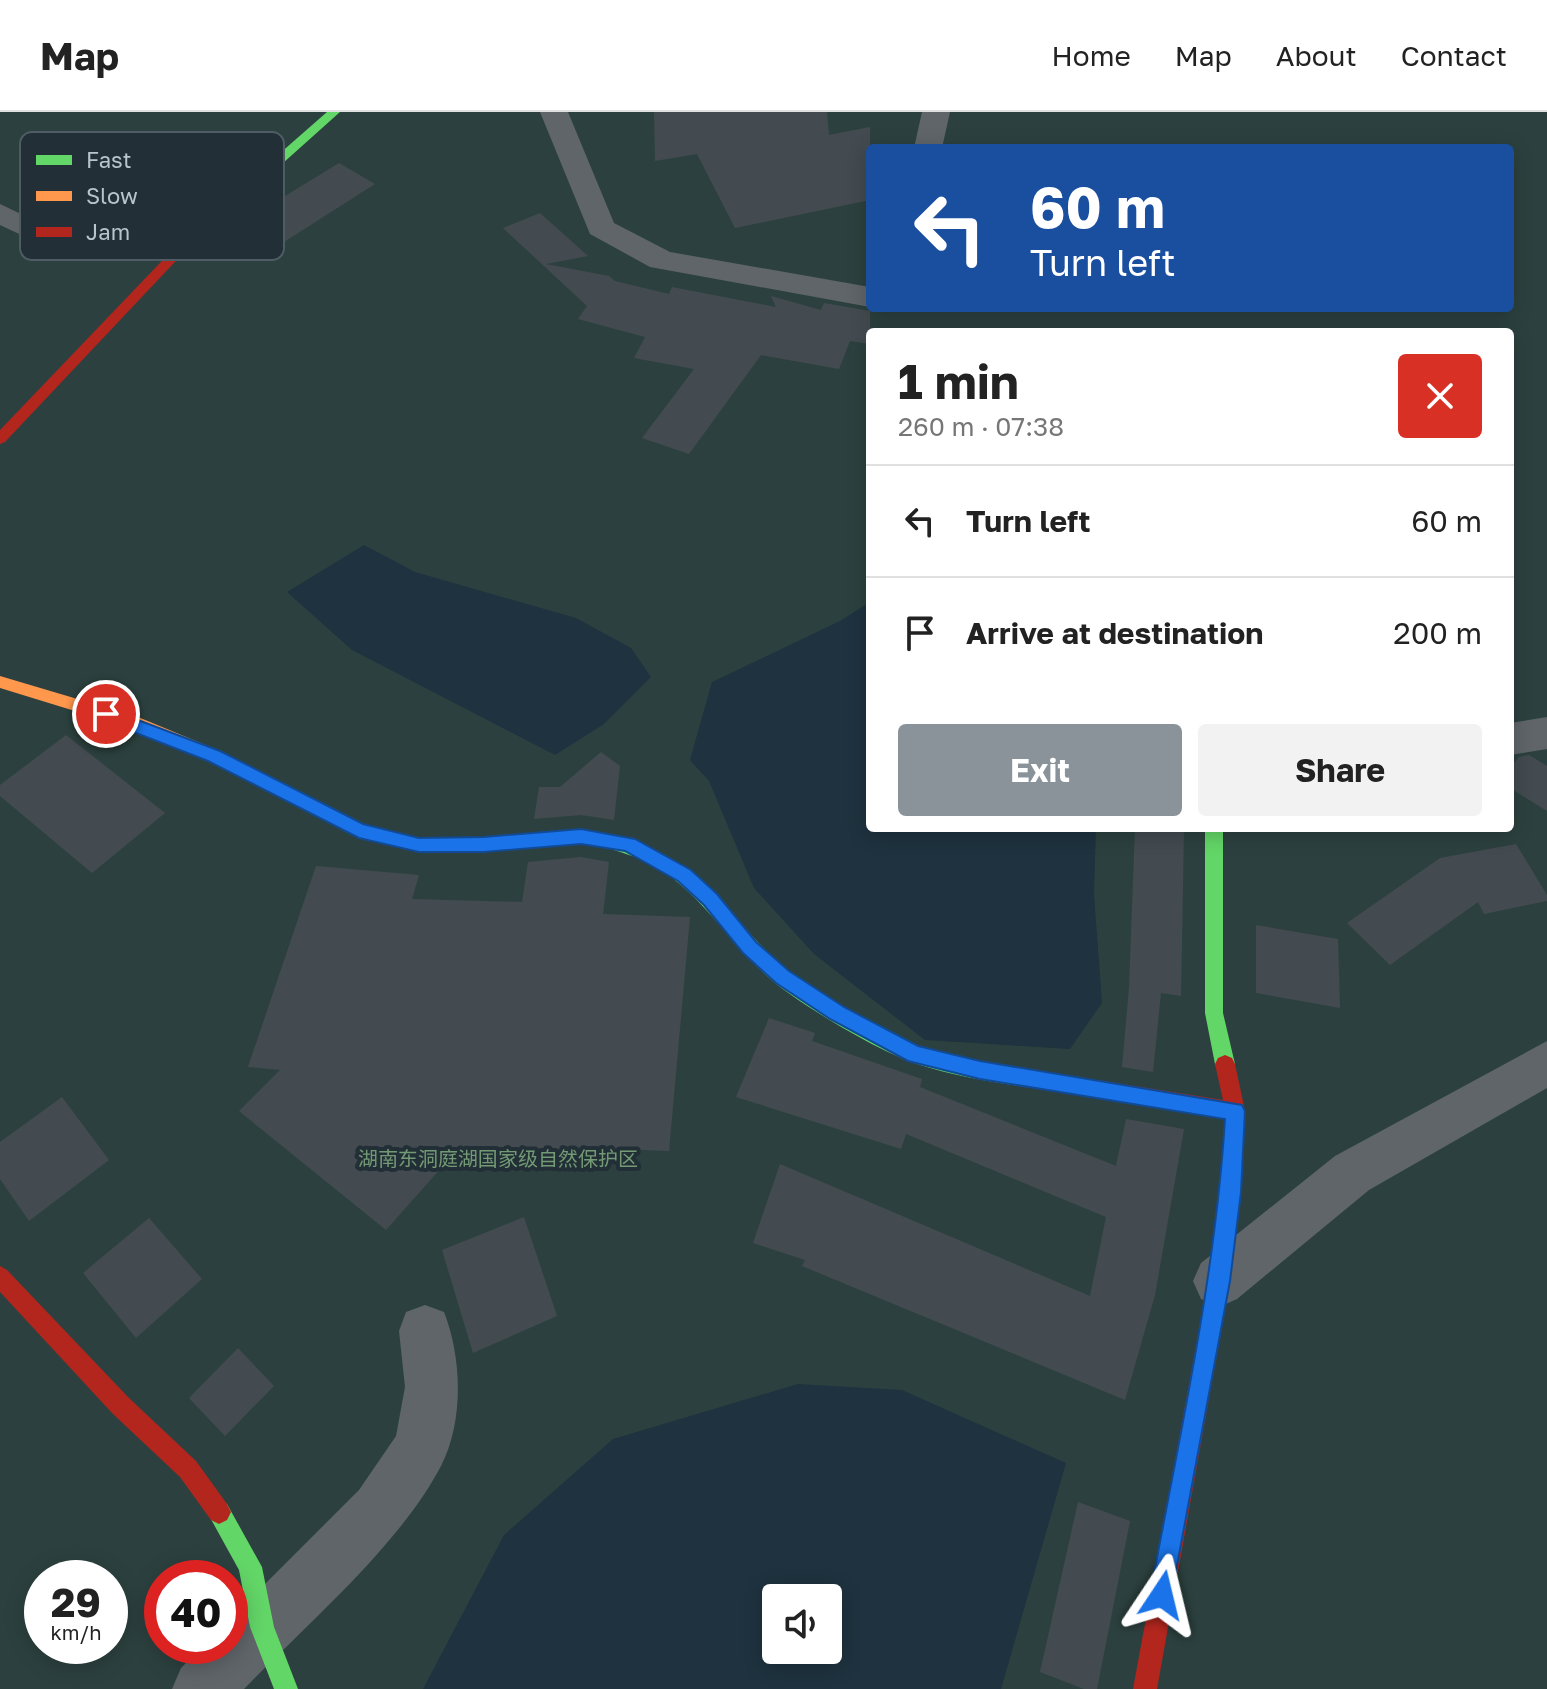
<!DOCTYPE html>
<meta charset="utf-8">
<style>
body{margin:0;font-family:"Golos Text","Noto Sans SC",sans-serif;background:#f2f2f2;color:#222;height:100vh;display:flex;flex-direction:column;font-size:30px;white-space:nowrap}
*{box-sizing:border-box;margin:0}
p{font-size:26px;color:#767676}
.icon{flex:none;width:44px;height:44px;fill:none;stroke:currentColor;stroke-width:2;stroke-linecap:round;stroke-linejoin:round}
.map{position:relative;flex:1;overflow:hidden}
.drawer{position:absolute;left:866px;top:216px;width:648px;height:504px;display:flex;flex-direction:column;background:#fff;border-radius:8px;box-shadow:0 4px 20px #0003}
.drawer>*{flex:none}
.hud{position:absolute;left:866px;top:32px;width:648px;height:168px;border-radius:8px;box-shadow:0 4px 20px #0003;background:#1a4fa0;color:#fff;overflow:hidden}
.controls{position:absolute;left:762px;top:1472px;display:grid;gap:16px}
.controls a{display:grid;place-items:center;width:80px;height:80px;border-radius:8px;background:#fff;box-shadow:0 4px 20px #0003;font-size:40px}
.speed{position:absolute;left:24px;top:1448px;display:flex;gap:16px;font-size:40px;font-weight:700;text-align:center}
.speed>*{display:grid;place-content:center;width:104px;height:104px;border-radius:50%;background:#fff;box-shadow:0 4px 20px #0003;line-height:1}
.speed small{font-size:20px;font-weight:400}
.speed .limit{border:12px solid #d22;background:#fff;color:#111}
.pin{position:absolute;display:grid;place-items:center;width:68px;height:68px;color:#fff;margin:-34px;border:4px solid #fff;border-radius:50%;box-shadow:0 2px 8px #0007}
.me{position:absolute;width:88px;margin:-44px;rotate:10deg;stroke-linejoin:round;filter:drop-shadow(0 0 6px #0008)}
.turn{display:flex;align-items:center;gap:28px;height:168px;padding:0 32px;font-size:36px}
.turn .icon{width:104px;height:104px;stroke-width:2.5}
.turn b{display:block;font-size:56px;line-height:68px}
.round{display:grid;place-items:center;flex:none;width:84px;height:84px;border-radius:8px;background:#f2f2f2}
.head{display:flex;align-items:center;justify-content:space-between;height:136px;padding:0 32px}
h1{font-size:48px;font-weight:700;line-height:60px}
.cta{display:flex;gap:16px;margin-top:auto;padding:16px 32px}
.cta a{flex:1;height:92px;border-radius:8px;background:#899399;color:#fff;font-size:32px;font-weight:700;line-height:92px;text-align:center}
.cta a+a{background:#f2f2f2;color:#222}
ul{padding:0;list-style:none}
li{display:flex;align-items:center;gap:24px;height:112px;padding:0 32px;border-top:2px solid #e0e0e0}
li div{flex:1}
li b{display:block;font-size:30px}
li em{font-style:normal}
header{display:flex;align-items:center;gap:48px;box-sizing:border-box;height:112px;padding:0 40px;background:#fff;border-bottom:2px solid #e0e0e0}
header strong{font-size:38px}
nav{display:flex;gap:44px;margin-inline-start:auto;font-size:28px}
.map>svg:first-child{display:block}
.green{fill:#2c413f;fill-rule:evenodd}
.water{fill:#1e323f;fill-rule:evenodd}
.building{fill:#434b50}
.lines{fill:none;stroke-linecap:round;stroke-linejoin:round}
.street{fill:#5f6569;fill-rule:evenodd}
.fast{fill:#63d668;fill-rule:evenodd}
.slow{fill:#ff974d;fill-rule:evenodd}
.jam{fill:#b3261e;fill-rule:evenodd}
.route{fill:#1a73e8;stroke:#114b97;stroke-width:2}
.labels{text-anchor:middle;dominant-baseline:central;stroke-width:8;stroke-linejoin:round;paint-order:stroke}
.park-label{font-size:20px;fill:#739a74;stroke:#222f37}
.key{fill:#222f37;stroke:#505c63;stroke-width:2}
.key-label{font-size:22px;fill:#bac4cb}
</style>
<header>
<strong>Map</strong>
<nav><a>Home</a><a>Map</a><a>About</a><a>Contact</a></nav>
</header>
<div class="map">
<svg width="1547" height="1577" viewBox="0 0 1547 1577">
<rect width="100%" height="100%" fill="#2f373b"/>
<path class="green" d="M 0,0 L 1547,0 L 1547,1577 L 0,1577 ZM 870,36 L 1510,36 L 1510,196 L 870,196 ZM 870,220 L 1510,220 L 1510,716 L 870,716 ZM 42,1466 L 110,1466 L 110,1534 L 42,1534 ZM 162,1466 L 230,1466 L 230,1534 L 162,1534 ZM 776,1486 L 828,1486 L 828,1538 L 776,1538 Z"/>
<path class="water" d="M 364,433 L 415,460 L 576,506 L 631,536 L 651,565 L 604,612 L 555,643 L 352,538 L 287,480 Z
M 870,490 L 870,716 L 1096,716 L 1094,782 L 1102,891 L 1070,937 L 925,928 L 814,842 L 754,776 L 709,669 L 690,648 L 712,570 L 840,509 Z
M 798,1272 L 902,1278 L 1066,1351 L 1001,1577 L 423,1577 L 504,1423 L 613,1327 ZM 776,1486 L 828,1486 L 828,1538 L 776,1538 Z"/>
<path class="building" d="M 654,0 L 827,0 L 829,23 L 870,15 L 870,88 L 735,116 L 697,42 L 655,49 Z
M 339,51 L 375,72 L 284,130 L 244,109 Z
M 540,101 L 588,144 L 546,152 L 609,164 L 615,169 L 669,182 L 672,175 L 776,195 L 771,184 L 821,198 L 824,191 L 870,199 L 870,232 L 850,229 L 839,257 L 761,243 L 689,342 L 642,326 L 694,257 L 634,246 L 645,225 L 578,207 L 587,194 L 503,116 Z
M 66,623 L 165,701 L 92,761 L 0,684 L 0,673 Z
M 601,640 L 620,654 L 614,708 L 581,703 L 534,707 L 539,675 L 560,675 Z
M 1529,643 L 1547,654 L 1547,699 L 1510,676 L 1510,656 L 1519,645 Z
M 1135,716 L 1184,719 L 1181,884 L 1161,881 L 1153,960 L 1122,955 L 1129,876 Z
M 1516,732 L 1547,783 L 1547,789 L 1484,802 L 1478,790 L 1390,853 L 1347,811 L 1440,746 Z
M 581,745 L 609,750 L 603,802 L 690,805 L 669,1039 L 576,1035 L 574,1051 L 449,1047 L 386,1118 L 239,999 L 280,958 L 248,955 L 316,754 L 419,763 L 412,787 L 522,790 L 528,750 Z
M 1256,813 L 1338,827 L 1340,896 L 1256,881 Z
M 769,906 L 815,921 L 812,929 L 922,967 L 920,975 L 1116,1054 L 1126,1007 L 1184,1017 L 1155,1183 L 1125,1288 L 802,1154 L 805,1148 L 753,1131 L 780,1052 L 1090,1184 L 1106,1105 L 906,1022 L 901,1037 L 736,985 Z
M 62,985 L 109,1048 L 29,1109 L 0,1067 L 0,1030 Z
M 524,1105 L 557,1204 L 473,1241 L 442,1138 Z
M 149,1106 L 202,1167 L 136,1226 L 83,1161 Z
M 238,1236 L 274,1274 L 225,1324 L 189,1286 Z
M 1078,1390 L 1130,1409 L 1097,1577 L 1084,1577 L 1040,1560 Z"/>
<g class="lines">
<path class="street" d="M 540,0 L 568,0 L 614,111 L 670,140 L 870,175 L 870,195 L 650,155 L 590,122 Z
M 922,0 L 950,0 L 942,36 L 914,36 Z
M 0,92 L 67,124 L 116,123 L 199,111 L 210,113 L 214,120 L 210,127 L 199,129 L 116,141 L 62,142 L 0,113 Z
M 1547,605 L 1547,637 L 1510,643 L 1510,611 Z
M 1547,929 L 1547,976 L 1369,1078 L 1237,1187 L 1219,1195 L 1201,1187 L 1193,1169 L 1201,1151 L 1335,1044 Z
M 425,1193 L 444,1200 C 462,1246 464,1309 441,1354 C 399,1434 307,1512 244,1577 L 172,1577 L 181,1556 L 203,1534 L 230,1534 L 230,1507 L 359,1378 L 396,1324 L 405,1275 L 399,1219 L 406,1200 Z"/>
<path class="fast" d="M 327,0 L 340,0 L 253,78 L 245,78 L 245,72 Z
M 1205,716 L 1223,716 L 1223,901 L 1235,952 L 1232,958 L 1225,961 L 1218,958 L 1215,952 L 1205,901 Z
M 608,722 C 628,727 647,733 665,743 C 715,770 745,825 790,860 C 820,884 879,920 916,934 C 966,953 1025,956 1078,965 L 1085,968 L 1088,974 L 1085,980 L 1078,983 C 1024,974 969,969 917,952 C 878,939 808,897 775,871 C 732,835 702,781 653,753 C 636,744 619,740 602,734 L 599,729 L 602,724 Z
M 219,1388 L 227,1392 L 262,1455 L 274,1515 L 298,1577 L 274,1577 L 250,1515 L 239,1458 L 207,1400 L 211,1392 Z"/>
<path class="slow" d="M 0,564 L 138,605 L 220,639 L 363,713 L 419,726 L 484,726 L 581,717 L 614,724 L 617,729 L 614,734 L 608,736 L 581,731 L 484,740 L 419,740 L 359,726 L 208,649 L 127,615 L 0,576 Z"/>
<path class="jam" d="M 245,72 L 255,75 L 189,135 L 5,330 L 0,332 L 0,318 L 181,129 Z
M 1225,943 L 1232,946 L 1235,952 L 1245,999 L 1241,1080 L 1230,1169 L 1157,1577 L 1133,1577 L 1208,1169 L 1221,1080 L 1225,1007 L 1078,983 L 1071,980 L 1068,974 L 1071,968 L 1078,965 L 1223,988 L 1215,952 L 1218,946 Z
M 0,1154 L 7,1158 L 129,1286 L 196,1349 L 227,1392 L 231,1400 L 227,1408 L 219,1412 L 211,1408 L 180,1365 L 113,1302 L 0,1180 Z"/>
</g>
<path class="route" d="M 106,596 L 220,639 L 363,712 L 419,726 L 484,725 L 581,717 L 635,727 L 691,758 L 717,782 L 756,830 L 789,859 L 844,895 L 918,934 L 980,949 L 1242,993 L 1245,999 L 1241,1080 L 1230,1169 L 1170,1491 L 1162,1495 L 1153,1491 L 1150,1483 C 1179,1325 1215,1168 1225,1007 L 980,967 L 908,949 L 830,907 L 776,871 L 743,841 L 704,793 L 678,769 L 625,739 L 581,732 L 484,740 L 419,740 L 359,726 L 208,649 L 100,607 L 98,602 Z"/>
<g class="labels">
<g class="park-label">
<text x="498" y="1046">湖南东洞庭湖国家级自然保护区</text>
</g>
</g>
<rect x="20" y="20" width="264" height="128" rx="12" class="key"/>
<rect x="36" y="43" width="36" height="10" fill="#63d668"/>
<rect x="36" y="79" width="36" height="10" fill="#ff974d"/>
<rect x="36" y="115" width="36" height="10" fill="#b3261e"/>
<g class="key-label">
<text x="86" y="56">Fast</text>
<text x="86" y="92">Slow</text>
<text x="86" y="128">Jam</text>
</g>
</svg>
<div class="controls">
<a><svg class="icon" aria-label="sound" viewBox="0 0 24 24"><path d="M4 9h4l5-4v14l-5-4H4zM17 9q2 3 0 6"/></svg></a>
</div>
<div class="speed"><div>29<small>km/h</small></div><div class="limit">40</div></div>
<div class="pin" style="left:106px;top:602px;background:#d93025"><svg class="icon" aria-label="arrive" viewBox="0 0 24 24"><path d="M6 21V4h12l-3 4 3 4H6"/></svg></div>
<svg class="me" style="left:1162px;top:1483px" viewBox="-20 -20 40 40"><path d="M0-17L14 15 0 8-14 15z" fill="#1a73e8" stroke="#fff" stroke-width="4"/></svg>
<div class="hud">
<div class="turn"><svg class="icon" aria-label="left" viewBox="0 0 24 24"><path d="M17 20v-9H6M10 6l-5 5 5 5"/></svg><div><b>60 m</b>Turn left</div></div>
</div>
<section class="drawer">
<div class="head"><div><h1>1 min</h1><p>260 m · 07:38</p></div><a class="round" style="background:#d93025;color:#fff"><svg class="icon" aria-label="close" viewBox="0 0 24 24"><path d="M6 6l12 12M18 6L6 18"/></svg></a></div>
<ul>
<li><svg class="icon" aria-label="left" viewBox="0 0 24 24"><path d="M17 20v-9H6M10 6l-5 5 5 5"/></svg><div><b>Turn left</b></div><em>60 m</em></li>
<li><svg class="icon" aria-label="arrive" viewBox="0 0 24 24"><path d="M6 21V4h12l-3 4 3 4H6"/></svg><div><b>Arrive at destination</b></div><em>200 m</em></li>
</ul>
<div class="cta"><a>Exit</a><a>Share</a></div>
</section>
</div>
